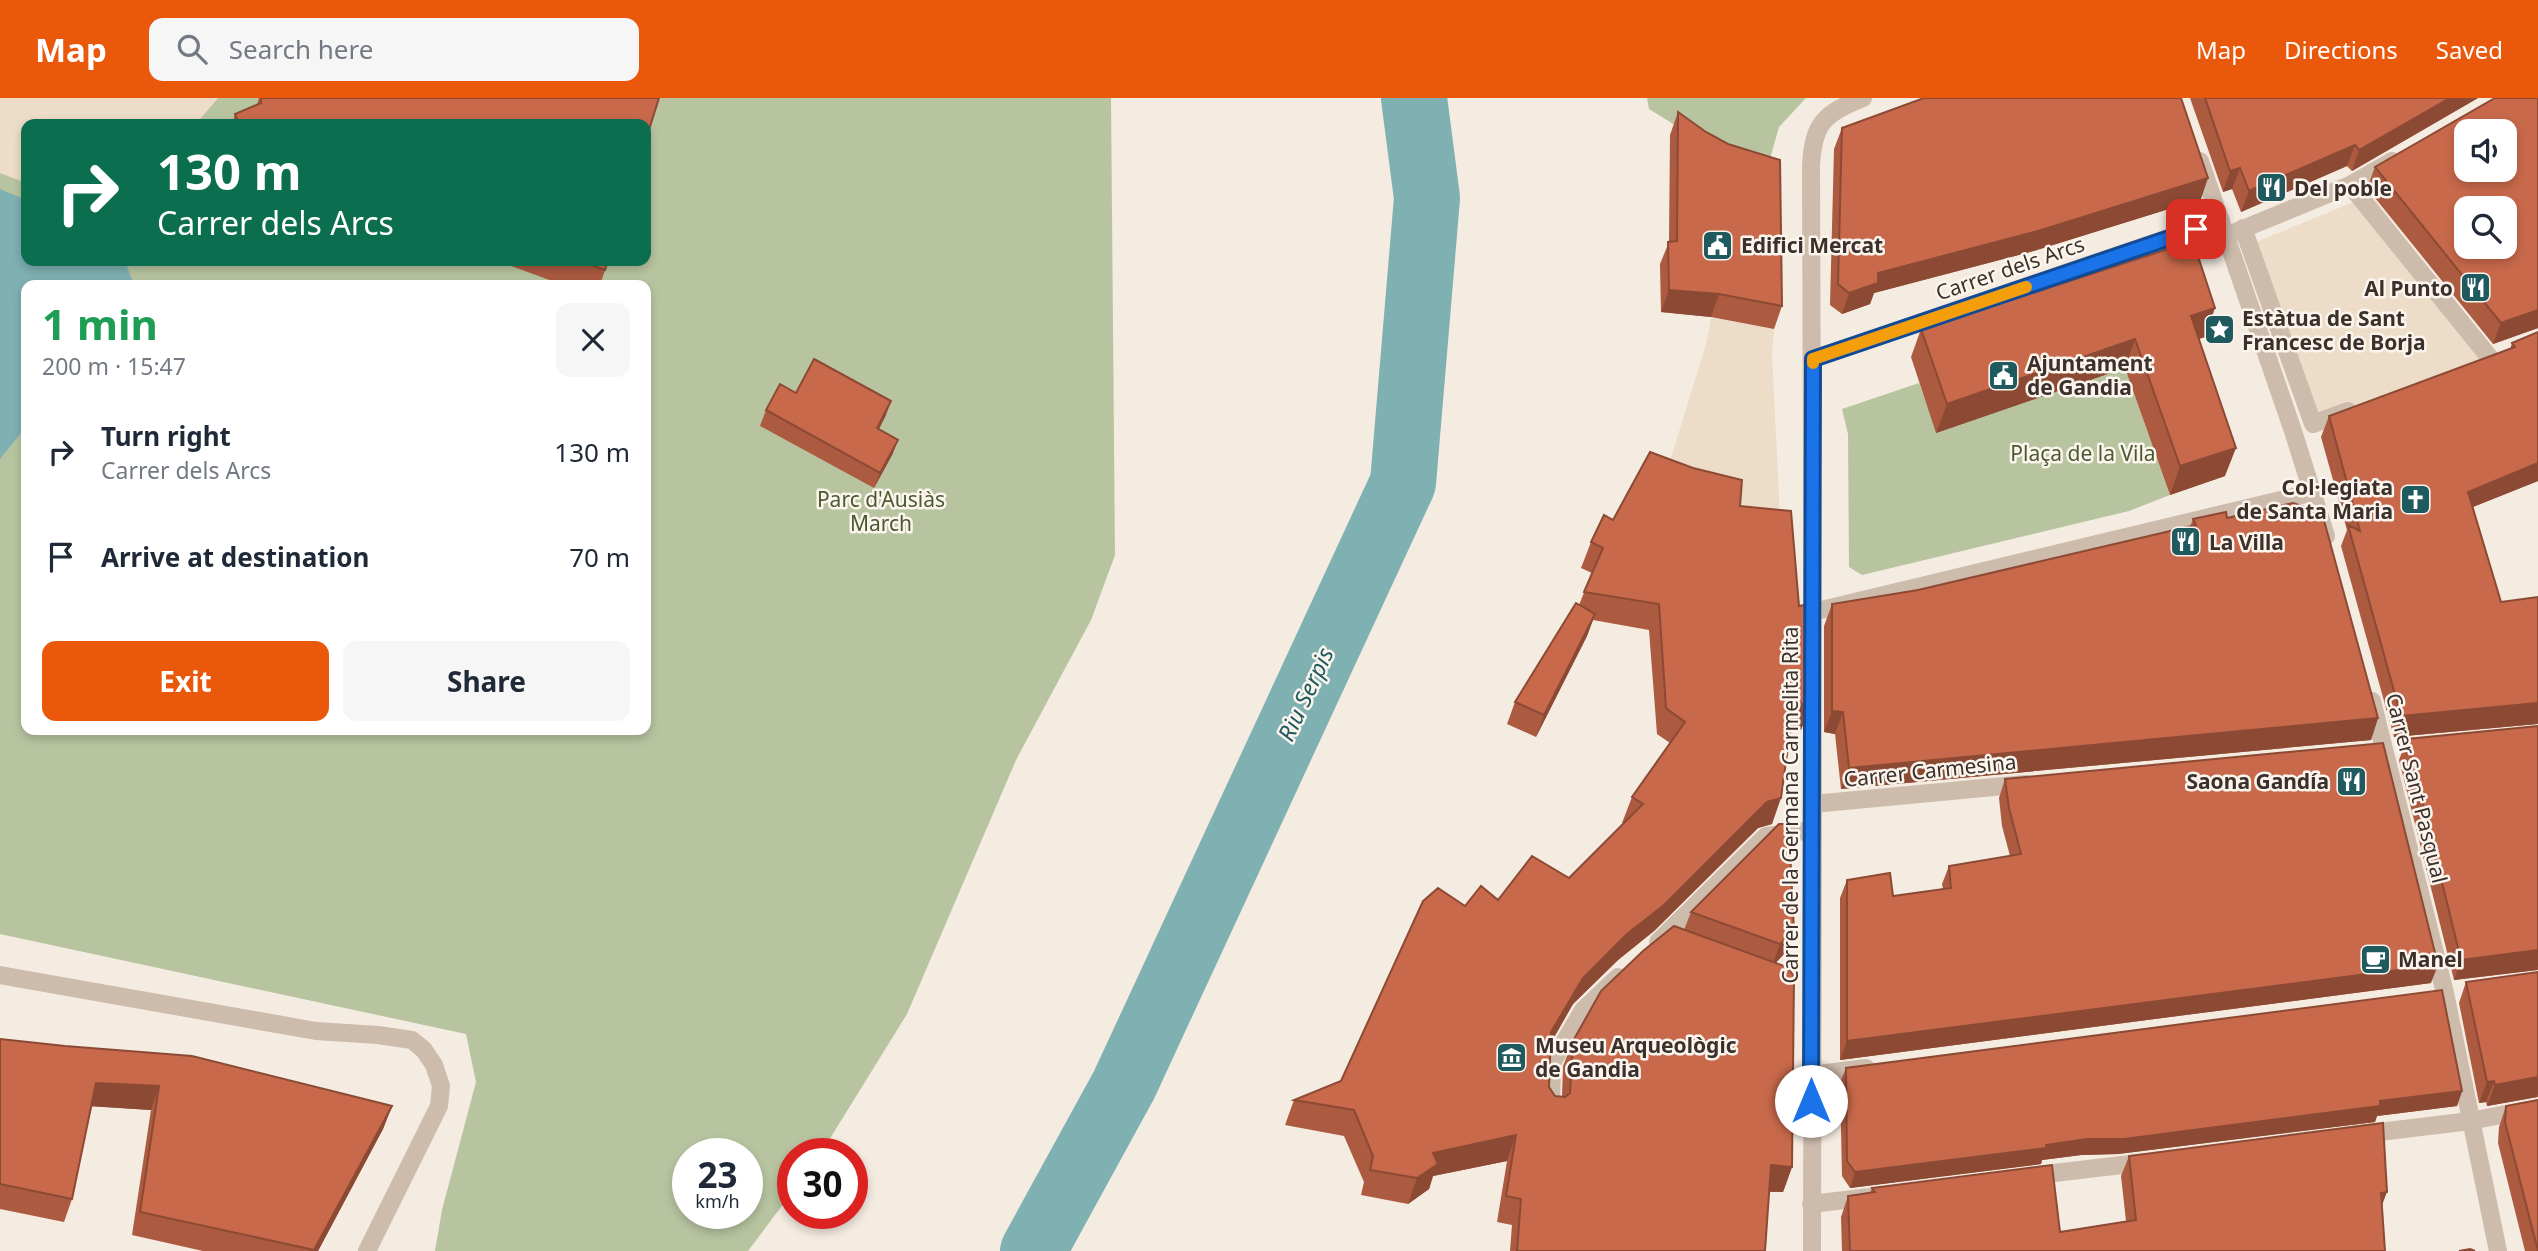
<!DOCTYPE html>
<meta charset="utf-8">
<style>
body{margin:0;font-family:"Noto Sans",sans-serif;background:#f6f6f7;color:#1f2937;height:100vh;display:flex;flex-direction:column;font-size:26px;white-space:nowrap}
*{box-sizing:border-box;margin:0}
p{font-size:23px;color:#747a83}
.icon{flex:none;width:38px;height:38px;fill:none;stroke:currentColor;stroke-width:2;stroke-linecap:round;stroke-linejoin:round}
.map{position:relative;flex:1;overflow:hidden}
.details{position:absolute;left:21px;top:182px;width:630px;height:455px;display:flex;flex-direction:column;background:#fff;border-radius:14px;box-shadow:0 4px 10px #0003}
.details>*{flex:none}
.top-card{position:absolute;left:21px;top:21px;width:630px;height:147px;border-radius:14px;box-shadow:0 4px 10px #0003;background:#0b6e4f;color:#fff;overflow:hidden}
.tools{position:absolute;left:2454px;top:21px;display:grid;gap:14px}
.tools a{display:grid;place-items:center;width:63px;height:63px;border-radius:14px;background:#fff;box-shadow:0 4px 10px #0003;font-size:35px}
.speed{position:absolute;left:672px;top:1040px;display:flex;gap:14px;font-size:35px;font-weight:700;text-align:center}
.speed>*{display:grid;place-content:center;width:91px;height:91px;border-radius:50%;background:#fff;box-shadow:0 4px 10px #0003;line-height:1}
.speed small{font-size:18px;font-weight:400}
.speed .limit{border:10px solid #d22;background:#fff;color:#111}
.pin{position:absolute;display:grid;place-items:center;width:60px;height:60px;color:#fff;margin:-30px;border-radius:14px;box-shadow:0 4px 10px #0006}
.me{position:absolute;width:77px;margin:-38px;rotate:0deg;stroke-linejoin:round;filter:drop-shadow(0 0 5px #0008)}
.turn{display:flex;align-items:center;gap:24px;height:147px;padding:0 21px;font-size:32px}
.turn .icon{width:91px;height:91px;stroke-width:2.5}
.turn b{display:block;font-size:49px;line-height:60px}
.round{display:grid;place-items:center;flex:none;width:74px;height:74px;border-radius:14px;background:#f6f6f7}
.summary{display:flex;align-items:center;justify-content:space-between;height:119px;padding:0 21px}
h1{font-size:42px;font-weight:700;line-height:52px;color:#1e9e55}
.button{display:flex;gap:14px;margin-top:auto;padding:14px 21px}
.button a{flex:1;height:80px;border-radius:14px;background:#ea580c;color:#fff;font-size:28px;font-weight:700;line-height:80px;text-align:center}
.button a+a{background:#f6f6f7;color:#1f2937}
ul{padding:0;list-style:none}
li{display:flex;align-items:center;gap:21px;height:105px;padding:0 21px}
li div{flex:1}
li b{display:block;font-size:26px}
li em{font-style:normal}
header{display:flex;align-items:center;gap:42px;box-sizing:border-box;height:98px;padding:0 35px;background:#ea580c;color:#fff}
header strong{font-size:33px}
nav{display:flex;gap:38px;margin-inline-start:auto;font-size:24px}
.search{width:490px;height:63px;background:#f6f6f7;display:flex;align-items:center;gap:18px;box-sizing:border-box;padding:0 24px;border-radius:14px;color:#747a83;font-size:26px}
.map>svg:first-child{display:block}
.green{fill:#b8c4a0;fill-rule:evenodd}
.plaza{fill:#ecdcc8}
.water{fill:#7fb0b2}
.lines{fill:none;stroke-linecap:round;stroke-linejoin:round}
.river{stroke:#7fb0b2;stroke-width:66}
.minor{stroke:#cdbbac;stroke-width:18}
.wall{fill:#ac5a40}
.shaded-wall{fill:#8c4a34}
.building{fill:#c8694b;stroke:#8c4a34;stroke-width:2;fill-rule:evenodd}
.route-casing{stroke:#114b97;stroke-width:18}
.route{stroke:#1a73e8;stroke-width:12}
.slow{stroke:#f59e0b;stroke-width:12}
.labels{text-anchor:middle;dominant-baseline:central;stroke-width:5;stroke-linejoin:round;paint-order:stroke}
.poi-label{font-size:21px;font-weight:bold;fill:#3b302b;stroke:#fbf5ee;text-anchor:start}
.street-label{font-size:21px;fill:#3b302b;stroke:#fbf5ee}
.park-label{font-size:21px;fill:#4a5a2e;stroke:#fbf5ee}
.water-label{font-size:23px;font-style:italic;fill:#1f5a5e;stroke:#fbf5ee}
</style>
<header>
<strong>Map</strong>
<div class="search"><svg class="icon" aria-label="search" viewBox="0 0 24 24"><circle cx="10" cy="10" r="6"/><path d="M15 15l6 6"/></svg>Search here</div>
<nav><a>Map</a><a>Directions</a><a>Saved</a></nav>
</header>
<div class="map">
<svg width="2538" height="1153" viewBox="0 0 2538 1153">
<rect width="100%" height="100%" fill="#f4ebe1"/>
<path class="green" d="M 0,0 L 1111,0 L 1115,457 L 1091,522 L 1016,662 L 907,916 L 821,1055 L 793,1055 L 793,1093 L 748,1153 L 435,1153 L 442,1112 L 476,984 L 466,936 L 0,836 ZM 26,26 L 646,26 L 646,163 L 26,163 ZM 26,187 L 646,187 L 646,632 L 26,632 ZM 688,1055 L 747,1055 L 747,1115 L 688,1115 Z
M 1647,0 L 1806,0 L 1779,29 L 1764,82 L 1649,11 Z
M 2125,270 L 2170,397 L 2129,413 L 1862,477 L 1849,469 L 1848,336 L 1842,311 L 1919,285 L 1937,334 Z"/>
<path class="plaza" d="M 0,0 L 218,0 L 196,26 L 26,26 L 26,85 L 0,75 Z
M 2371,97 L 2497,257 L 2313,326 L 2249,147 Z
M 1711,219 L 1774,231 L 1772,257 L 1781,439 L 1662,389 L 1707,243 Z"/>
<path class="water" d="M 0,91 L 26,102 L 26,163 L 125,163 L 134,187 L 26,187 L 26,329 L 0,361 Z"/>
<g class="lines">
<path class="river" d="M 1033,1153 L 1124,987 L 1403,385 L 1427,100 L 1414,0"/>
<path class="minor" d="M 2200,63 L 2293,333 L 2326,438
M 2350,87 L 2490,260
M 2243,130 L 2313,326 L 2348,313
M 2233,135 L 2350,87 L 2392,63
M 1813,261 L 2221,122
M 1813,514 L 2314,394
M 2372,603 L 2445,895 L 2498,1153
M 1813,706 L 2026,686
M 1658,844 L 1766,738 L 1813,732
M 0,877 L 316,933 L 378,937 L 412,942 L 424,952 L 434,967 L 441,988 L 439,1008 L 367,1153
M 1811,977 L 1866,970
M 1551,1014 L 1552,965 L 1583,912 L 1618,879
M 2363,1036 L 2470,1023 L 2538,1010
M 2029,1078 L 2147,1064
M 1811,1106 L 1870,1099
M 1812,1153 L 1813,686 L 1811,68 C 1813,26 1824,15 1863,0"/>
</g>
<path class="wall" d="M 259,0 L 659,0 L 646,26 L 232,26 L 235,16 L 257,7 Z
M 2190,0 L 2478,0 L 2352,73 L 2347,68 L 2241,114 L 2232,91 L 2223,94 Z
M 2538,0 L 2538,230 L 2493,246 L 2367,90 L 2375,69 Z
M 1678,14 L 1782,208 L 1774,231 L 1711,219 L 1661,214 L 1660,166 L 1669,144 L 1670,37 Z
M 1842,30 L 2201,101 L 2030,154 L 1874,195 L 1870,206 L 1842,216 L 1830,207 L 1834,51 Z
M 498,163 L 608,163 L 600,187 L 563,187 Z
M 1921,231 L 2205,239 L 2199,241 L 2225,378 L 2170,397 L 2125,270 L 1936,335 L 1911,259 Z
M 2538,234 L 2538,383 L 2473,409 L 2501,504 L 2538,499 L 2538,626 L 2394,639 L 2341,448 L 2347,432 L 2321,339 L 2329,318 L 2510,251 L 2512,245 Z
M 796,295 L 891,303 L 885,319 L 879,331 L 898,342 L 892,357 L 874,390 L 760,328 L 766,312 Z
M 1740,408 L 1799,508 L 1811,606 L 1801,632 L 1790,631 L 1772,726 L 1758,730 L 1654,833 L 1618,862 L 1573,906 L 1551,945 L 1549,989 L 1555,998 L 1562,998 L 1563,968 L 1573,943 L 1684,832 L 1691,814 L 1779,726 L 1785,855 L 1776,865 L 1792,1069 L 1783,1094 L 1769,1094 L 1765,1153 L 1510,1153 L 1512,1127 L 1497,1124 L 1507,1063 L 1433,1078 L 1429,1091 L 1408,1106 L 1361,1097 L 1364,1084 L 1344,1038 L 1285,1027 L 1294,1002 L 1341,983 L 1465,808 L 1498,802 L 1569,780 L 1624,726 L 1622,725 L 1632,699 L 1670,645 L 1657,636 L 1649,532 L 1593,522 L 1587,538 L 1536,639 L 1507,626 L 1515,604 L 1579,507 L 1592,475 L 1581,470 L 1591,444 L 1613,422 Z
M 2227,420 L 2378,620 L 2371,642 L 1841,691 L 1835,636 L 1824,634 L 1824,528 L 1832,506 L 1918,492 L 2190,429 L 2193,421 Z
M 2538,628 L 2538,872 L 2454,882 L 2399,662 L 2407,641 Z
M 2005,681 L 2431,885 L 1840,962 L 1840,800 L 1847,782 L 1893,798 L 1943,791 L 1942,786 L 1949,768 L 2010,758 L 2002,728 L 1999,700 Z
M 2538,874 L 2538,999 L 2487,1008 L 2486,1004 L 2479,1005 L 2459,905 L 2466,884 Z
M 0,941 L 392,1008 L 383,1031 L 318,1153 L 203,1153 L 132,1137 L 151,1012 L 91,1008 L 72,1101 L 64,1124 L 0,1111 Z
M 1846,970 L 2462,993 L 2457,1008 L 2377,1018 L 2375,1024 L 2118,1056 L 2081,1057 L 2042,1062 L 2041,1066 L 1850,1090 L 1842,1078 L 1840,985 Z
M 2506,1008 L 2538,1153 L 2525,1153 L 2498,1045 L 2499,1029 Z
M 2129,1058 L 2382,1108 L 2385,1153 L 1842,1153 L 1841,1119 L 1848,1098 L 1870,1095 L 1872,1090 L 2060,1134 L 2126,1123 L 2121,1078 Z"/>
<path class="shaded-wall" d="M 2450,0 L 2478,0 L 2352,73 L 2359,52 Z
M 2355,47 L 2347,68 L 2241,114 L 2249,93 Z
M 2240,70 L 2232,91 L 2223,94 L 2230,73 Z
M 2208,80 L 2201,101 L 2030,154 L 1874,195 L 1870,206 L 1842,216 L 1849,195 L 1878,175 Z
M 1669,192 L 1719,196 L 1711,219 L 1661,214 Z
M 2215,210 L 2205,239 L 2181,246 L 2191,218 Z
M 2538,212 L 2538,230 L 2493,246 L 2501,225 Z
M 2135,241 L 2125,270 L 1936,335 L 1947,306 Z
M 891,303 L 885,319 L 871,346 L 877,330 Z
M 898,342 L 892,357 L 874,390 L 880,375 Z
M 2236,350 L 2225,378 L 2170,397 L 2180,368 Z
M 2538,365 L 2538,383 L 2460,414 L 2468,394 Z
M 1595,516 L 1587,538 L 1536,639 L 1544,617 Z
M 1794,605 L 1811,606 L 1801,632 L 1784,630 Z
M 2538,605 L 2538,623 L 2537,626 L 2394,639 L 2401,618 Z
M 1832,613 L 1843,614 L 1835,636 L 1824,634 Z
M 2378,620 L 2371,642 L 1841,691 L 1849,670 Z
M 1781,700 L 1772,726 L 1758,730 L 1654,833 L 1618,862 L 1573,906 L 1542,960 L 1551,934 L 1583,880 L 1627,836 L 1767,704 Z
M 1794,833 L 1785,855 L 1772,868 L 1780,846 Z
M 2538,852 L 2538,868 L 2537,872 L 2454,882 L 2461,862 Z
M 2438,867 L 2431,885 L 1840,962 L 1847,943 Z
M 2538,979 L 2538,995 L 2537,999 L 2487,1008 L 2495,987 Z
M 2494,983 L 2486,1004 L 2479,1005 L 2487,984 Z
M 96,985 L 159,988 L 151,1012 L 87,1008 Z
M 2462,993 L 2457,1008 L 2377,1018 L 2375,1024 L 2118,1056 L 2081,1057 L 2042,1062 L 2041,1066 L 1850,1090 L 1855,1074 L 2046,1047 Z
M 392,1008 L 383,1031 L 318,1153 L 314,1153 Z
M 1516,1037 L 1507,1063 L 1433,1078 L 1429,1091 L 1408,1106 L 1417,1080 L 1433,1055 Z
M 1771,1067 L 1792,1069 L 1783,1094 L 1761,1093 Z
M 2387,1094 L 2379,1115 L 2381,1095 Z"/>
<path class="building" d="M 261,0 L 659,0 L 646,41 L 646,26 L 239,26 L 235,16 L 261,5 Z
M 1924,0 L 2181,0 L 2208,80 L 2038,133 L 1878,175 L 1878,185 L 1849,195 L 1838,186 L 1842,30 Z
M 2205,0 L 2450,0 L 2359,52 L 2355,47 L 2249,93 L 2240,70 L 2230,73 Z
M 2495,0 L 2538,0 L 2538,212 L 2501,225 L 2375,69 ZM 2466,33 L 2504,33 L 2504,72 L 2466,72 ZM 2466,110 L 2504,110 L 2504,149 L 2466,149 Z
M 1678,14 L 1706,34 L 1728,46 L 1780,62 L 1782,208 L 1719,196 L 1669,192 L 1668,144 L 1677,143 Z
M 2193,143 L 2215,210 L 2191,218 L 2236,350 L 2180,368 L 2135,241 L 1947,306 L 1921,231 Z
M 580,163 L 608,163 L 605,172 Z
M 2538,234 L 2538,365 L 2468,394 L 2501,504 L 2538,499 L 2538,605 L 2401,618 L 2348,427 L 2360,433 L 2329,318 L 2515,249 L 2512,245 Z
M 814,261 L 891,303 L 877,330 L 898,342 L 880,375 L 766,312 L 780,286 L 796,295 Z
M 1650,354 L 1693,370 L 1742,382 L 1740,408 L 1791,413 L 1799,508 L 1810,506 L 1811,606 L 1794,605 L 1781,700 L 1767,704 L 1664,807 L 1627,836 L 1583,880 L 1551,934 L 1549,989 L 1555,998 L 1565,999 L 1570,995 L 1573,943 L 1601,893 L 1643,853 L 1674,828 L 1787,869 L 1794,878 L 1792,1069 L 1771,1067 L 1765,1153 L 1517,1153 L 1521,1101 L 1506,1098 L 1516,1037 L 1433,1055 L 1438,1066 L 1417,1080 L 1370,1072 L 1373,1058 L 1354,1012 L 1294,1002 L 1341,983 L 1423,803 L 1438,790 L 1465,808 L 1481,788 L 1498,802 L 1532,758 L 1569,780 L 1643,706 L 1632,699 L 1685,624 L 1666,610 L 1659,506 L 1584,494 L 1603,450 L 1591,444 L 1604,417 L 1613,422 Z
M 2293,405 L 2322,415 L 2378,620 L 1849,670 L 1843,614 L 1832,613 L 1832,506 L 1918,492 L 2196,427 L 2193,421 L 2226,414 L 2227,420 Z
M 1576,505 L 1595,516 L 1544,617 L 1515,604 Z
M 2538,628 L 2538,852 L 2461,862 L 2407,641 Z
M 2383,645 L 2438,867 L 1847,943 L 1847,782 L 1890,775 L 1893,798 L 1951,790 L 1949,768 L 2021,756 L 2009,710 L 2005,681 Z
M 1779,726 L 1785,726 L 1789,732 L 1794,833 L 1780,846 L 1691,814 Z
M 2538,874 L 2538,979 L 2495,987 L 2494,983 L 2487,984 L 2466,884 Z
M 2442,892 L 2462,993 L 2380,1003 L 2380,1008 L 2124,1041 L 2087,1041 L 2046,1047 L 2047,1050 L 1855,1074 L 1847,1063 L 1846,970 Z
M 0,941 L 65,948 L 192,958 L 392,1008 L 314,1152 L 140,1114 L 159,988 L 96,985 L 72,1101 L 0,1086 Z
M 2538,1002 L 2538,1153 L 2505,1024 L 2506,1008 Z
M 2383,1025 L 2387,1094 L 2381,1095 L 2385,1153 L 1850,1153 L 1848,1098 L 1875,1094 L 1872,1090 L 2052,1067 L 2060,1134 L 2136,1122 L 2129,1058 Z
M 2470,1151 L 2475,1153 L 2459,1153 Z"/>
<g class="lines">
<defs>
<path id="route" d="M 1811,1003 L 1813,261 L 2196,131"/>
</defs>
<use href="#route" class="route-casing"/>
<use href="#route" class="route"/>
<path class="slow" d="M 1813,265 L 1813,261 L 2026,189"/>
</g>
<defs>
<symbol id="restaurant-square" viewBox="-11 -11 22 22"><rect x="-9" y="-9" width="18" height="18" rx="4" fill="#1f5a5e" stroke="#fbf5ee"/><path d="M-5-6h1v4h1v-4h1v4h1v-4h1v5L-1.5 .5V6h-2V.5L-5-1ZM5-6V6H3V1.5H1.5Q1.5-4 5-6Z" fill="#fff"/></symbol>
<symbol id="civic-square" viewBox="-11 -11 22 22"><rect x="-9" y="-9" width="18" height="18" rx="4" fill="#1f5a5e" stroke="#fbf5ee"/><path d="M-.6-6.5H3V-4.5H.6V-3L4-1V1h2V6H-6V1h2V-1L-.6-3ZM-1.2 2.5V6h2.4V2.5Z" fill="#fff"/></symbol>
<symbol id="sight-square" viewBox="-11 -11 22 22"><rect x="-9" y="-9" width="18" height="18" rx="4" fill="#1f5a5e" stroke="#fbf5ee"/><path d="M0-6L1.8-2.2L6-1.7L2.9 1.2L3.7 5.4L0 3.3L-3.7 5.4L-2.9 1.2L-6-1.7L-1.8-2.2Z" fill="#fff"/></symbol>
<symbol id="church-square" viewBox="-11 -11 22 22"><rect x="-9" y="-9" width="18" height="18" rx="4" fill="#1f5a5e" stroke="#fbf5ee"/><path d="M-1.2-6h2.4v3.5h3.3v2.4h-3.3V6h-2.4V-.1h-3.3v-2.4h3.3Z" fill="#fff"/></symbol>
<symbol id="cafe-square" viewBox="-11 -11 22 22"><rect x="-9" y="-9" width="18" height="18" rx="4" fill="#1f5a5e" stroke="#fbf5ee"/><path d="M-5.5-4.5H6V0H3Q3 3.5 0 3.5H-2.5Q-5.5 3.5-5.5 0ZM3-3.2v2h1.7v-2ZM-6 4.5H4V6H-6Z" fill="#fff"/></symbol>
<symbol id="museum-square" viewBox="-11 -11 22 22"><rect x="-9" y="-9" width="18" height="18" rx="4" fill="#1f5a5e" stroke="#fbf5ee"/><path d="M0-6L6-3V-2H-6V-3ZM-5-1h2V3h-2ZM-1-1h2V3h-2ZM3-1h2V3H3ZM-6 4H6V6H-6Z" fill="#fff"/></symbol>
</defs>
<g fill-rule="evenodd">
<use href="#restaurant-square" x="2254" y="72" width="35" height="35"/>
<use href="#civic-square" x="1700" y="130" width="35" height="35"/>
<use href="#restaurant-square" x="2458" y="172" width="35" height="35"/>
<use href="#sight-square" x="2202" y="214" width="35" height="35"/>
<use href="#civic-square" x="1986" y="260" width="35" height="35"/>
<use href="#church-square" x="2398" y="384" width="35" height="35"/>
<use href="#restaurant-square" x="2168" y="426" width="35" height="35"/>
<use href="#restaurant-square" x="2334" y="666" width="35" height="35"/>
<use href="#cafe-square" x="2358" y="844" width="35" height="35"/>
<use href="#museum-square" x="1494" y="942" width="35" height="35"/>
</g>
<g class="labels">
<g class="poi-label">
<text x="2294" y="90">Del poble</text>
<text x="1741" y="147">Edifici Mercat</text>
<text x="2453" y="190" text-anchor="end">Al Punto</text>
<text x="2242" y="220">Estàtua de Sant<tspan x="2242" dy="24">Francesc de Borja</tspan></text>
<text x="2027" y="265">Ajuntament<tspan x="2027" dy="24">de Gandia</tspan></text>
<text x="2393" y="389" text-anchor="end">Col·legiata<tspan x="2393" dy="24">de Santa Maria</tspan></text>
<text x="2209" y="444">La Villa</text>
<text x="2329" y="683" text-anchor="end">Saona Gandía</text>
<text x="2398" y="861">Manel</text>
<text x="1535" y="947">Museu Arqueològic<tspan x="1535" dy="24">de Gandia</tspan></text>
</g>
<g class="street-label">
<text transform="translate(2010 170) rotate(-19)">Carrer dels Arcs</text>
<text transform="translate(1930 672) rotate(-6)">Carrer Carmesina</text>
<text transform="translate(2417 690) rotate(76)">Carrer Sant Pasqual</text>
<text transform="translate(1790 707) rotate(-90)">Carrer de la Germana Carmelita Rita</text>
</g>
<g class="park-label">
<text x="2083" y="355">Plaça de la Vila</text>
<text x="881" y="401">Parc d'Ausiàs<tspan x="881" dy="24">March</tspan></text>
</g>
<g class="water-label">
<text transform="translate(1305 596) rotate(-65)">Riu Serpis</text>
</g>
</g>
</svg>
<div class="tools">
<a><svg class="icon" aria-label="sound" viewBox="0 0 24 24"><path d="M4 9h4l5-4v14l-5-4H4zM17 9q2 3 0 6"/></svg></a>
<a><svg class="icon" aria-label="search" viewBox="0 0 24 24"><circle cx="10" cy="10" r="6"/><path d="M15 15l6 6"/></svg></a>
</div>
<div class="speed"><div>23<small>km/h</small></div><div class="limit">30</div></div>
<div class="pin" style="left:2196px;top:131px;background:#d93025"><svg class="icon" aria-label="arrive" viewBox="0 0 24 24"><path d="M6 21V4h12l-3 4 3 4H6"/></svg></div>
<svg class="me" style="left:1811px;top:1003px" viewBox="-20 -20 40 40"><circle r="19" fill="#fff"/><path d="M0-13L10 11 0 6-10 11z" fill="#1a73e8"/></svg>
<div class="top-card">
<div class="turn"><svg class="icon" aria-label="right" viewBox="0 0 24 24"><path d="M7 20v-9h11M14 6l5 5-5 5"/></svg><div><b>130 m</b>Carrer dels Arcs</div></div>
</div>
<section class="details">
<div class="summary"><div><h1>1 min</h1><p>200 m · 15:47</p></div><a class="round"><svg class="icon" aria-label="close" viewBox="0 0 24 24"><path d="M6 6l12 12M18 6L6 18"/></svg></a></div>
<ul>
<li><svg class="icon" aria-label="right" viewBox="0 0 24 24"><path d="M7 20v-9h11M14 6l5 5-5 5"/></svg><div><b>Turn right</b><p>Carrer dels Arcs</p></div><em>130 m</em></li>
<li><svg class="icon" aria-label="arrive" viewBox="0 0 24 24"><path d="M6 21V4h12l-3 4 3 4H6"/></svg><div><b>Arrive at destination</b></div><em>70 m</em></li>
</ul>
<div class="button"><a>Exit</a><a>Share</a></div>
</section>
</div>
